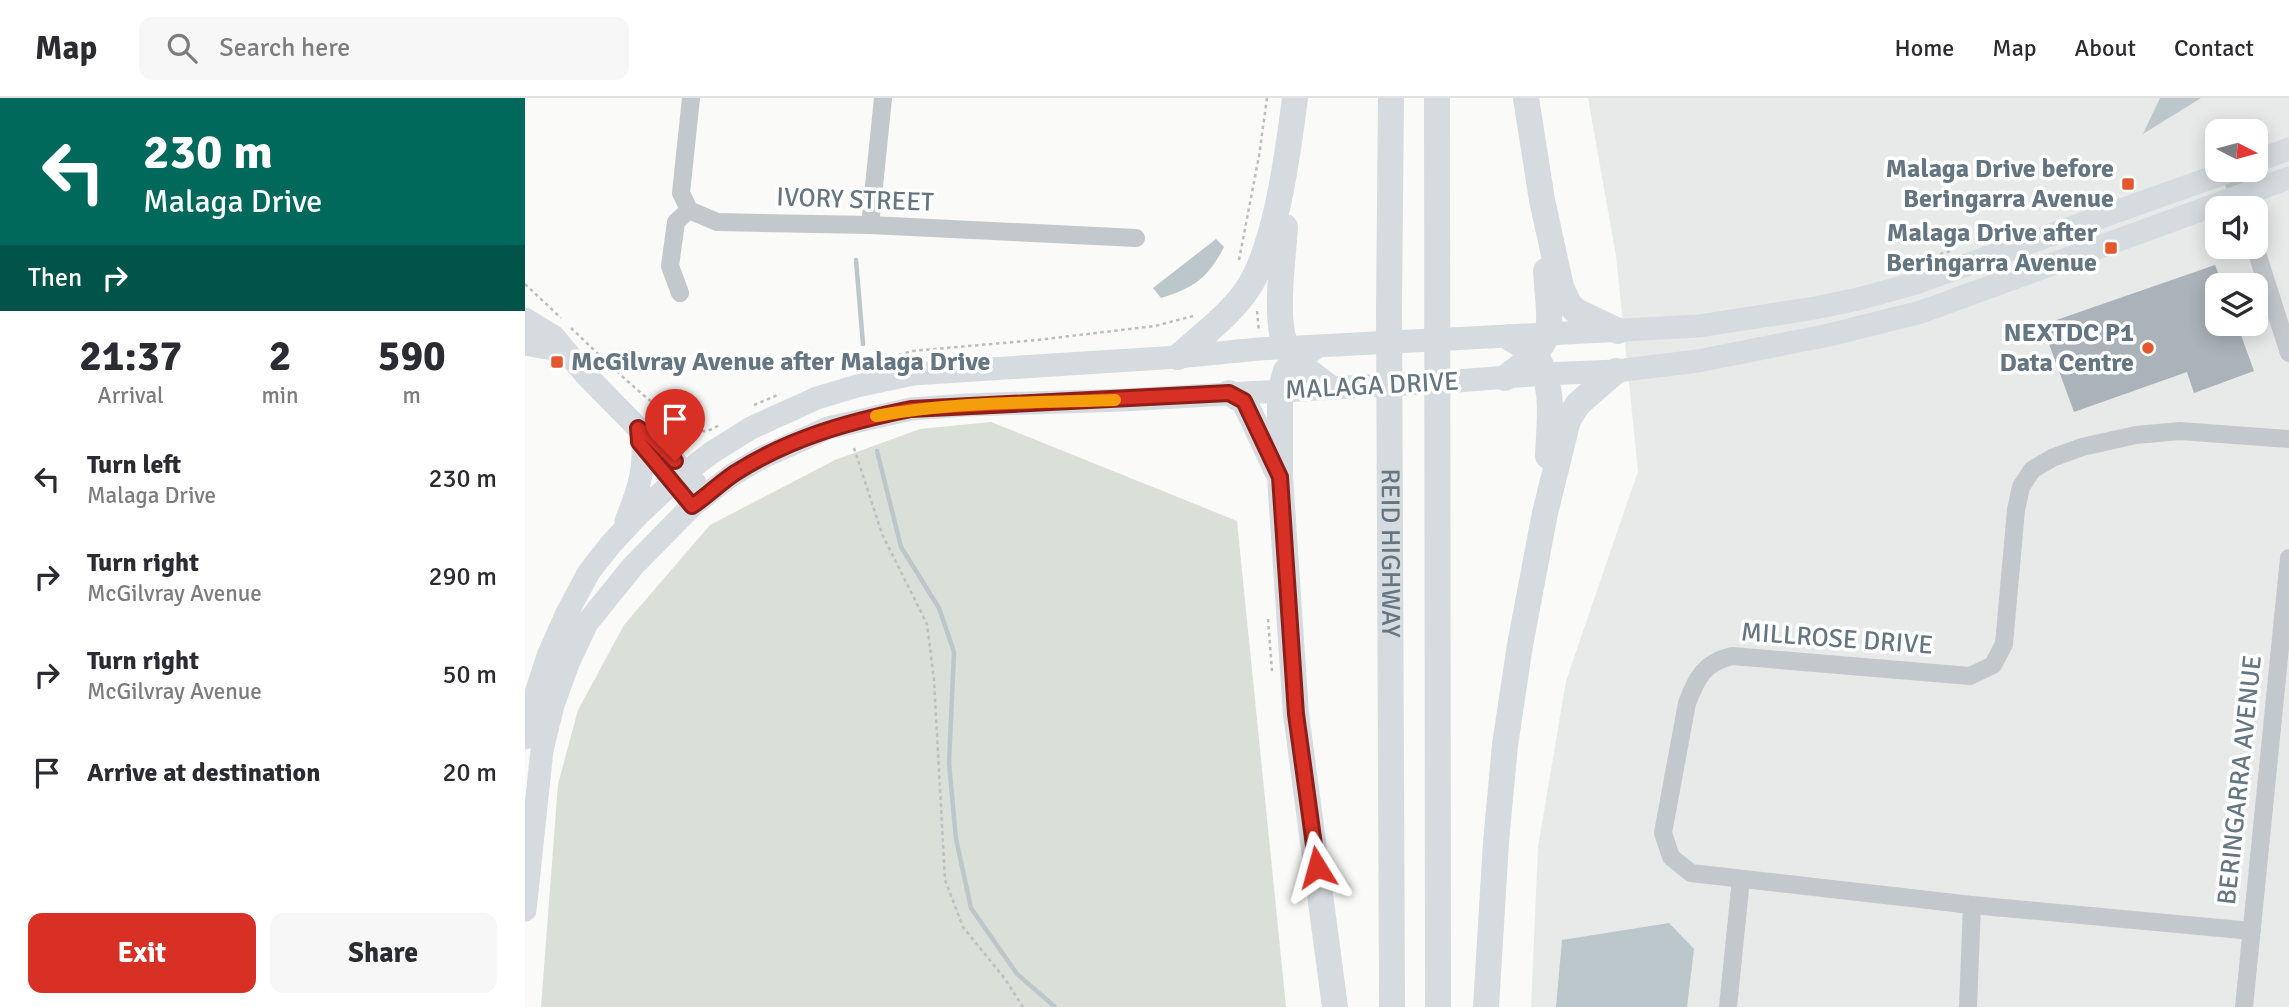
<!DOCTYPE html>
<style>
body{margin:0;font-family:Signika,sans-serif;background:#f7f7f7;color:#2b2b33;height:100vh;display:flex;flex-direction:column;font-size:26px;white-space:nowrap}
*{box-sizing:border-box;margin:0}
p{font-size:23px;color:#7c7c81}
.icon{flex:none;width:38px;height:38px;fill:none;stroke:currentColor;stroke-width:2;stroke-linecap:round;stroke-linejoin:round}
.map{position:relative;flex:1;overflow:hidden}
.sheet{display:flex;flex-direction:column;background:#fff;width:525px}
.sheet>*{flex:none}
.banner{background:#00695c;color:#fff;overflow:hidden}
.needle{width:46px;rotate:96deg}
.tools{position:absolute;left:1680px;top:21px;display:grid;gap:14px}
.tools a{display:grid;place-items:center;width:63px;height:63px;border-radius:14px;background:#fff;box-shadow:0 4px 18px #0003;font-size:35px}
.pin{position:absolute;display:grid;place-items:center;width:60px;height:60px;color:#fff;margin:-72px -30px;border-radius:50% 50% 50% 0;rotate:-45deg;box-shadow:0 0 7px #0007}
.pin .icon{rotate:45deg}
.me{position:absolute;width:77px;margin:-38px;rotate:352deg;stroke-linejoin:round;filter:drop-shadow(0 0 5px #0008)}
.turn{display:flex;align-items:center;gap:24px;height:147px;padding:0 28px;font-size:32px}
.turn .icon{width:91px;height:91px;stroke-width:2.5}
.turn b{display:block;font-size:49px;line-height:60px}
.then{display:flex;align-items:center;height:66px;padding:0 28px;background:#0003;gap:14px;font-size:26px}
.eta{display:flex;justify-content:space-evenly;align-items:center;height:119px;text-align:center}
.eta b{font-size:42px;font-weight:700;line-height:49px}
.cta{display:flex;gap:14px;margin-top:auto;padding:14px 28px}
.cta a{flex:1;height:80px;border-radius:14px;background:#d93025;color:#fff;font-size:28px;font-weight:700;line-height:80px;text-align:center}
.cta a+a{background:#f7f7f7;color:#2b2b33}
ul{padding:0;list-style:none}
li{display:flex;align-items:center;gap:21px;height:98px;padding:0 28px}
li div{flex:1}
li b{display:block;font-size:26px}
li em{font-style:normal}
header{display:flex;align-items:center;gap:42px;box-sizing:border-box;height:98px;padding:0 35px;background:#fff;border-bottom:2px solid #e1e1e2}
header strong{font-size:33px}
nav{display:flex;gap:38px;margin-inline-start:auto;font-size:24px}
.search{width:490px;height:63px;background:#f7f7f7;display:flex;align-items:center;gap:18px;box-sizing:border-box;padding:0 24px;border-radius:14px;color:#7c7c81;font-size:26px}
main{display:flex;flex:1;min-height:0}
.map>svg:first-child{display:block}
.built{fill:#e8e9e9;fill-rule:evenodd}
.green{fill:#dadfd7}
.water{fill:#bbc7cb}
.lines{fill:none;stroke-linecap:round;stroke-linejoin:round}
.stream{stroke:#bbc7cb;stroke-width:4.5}
.building{fill:#aab3b9}
.path{stroke:#bbbfc2;stroke-width:2.5;stroke-dasharray:3.5 3.5;stroke-linecap:butt}
.minor{stroke:#c3c8cc;stroke-width:18}
.major{stroke:#d6dbdf;stroke-width:23}
.highway{stroke:#d6dbdf;stroke-width:26}
.route-casing{stroke:#8d1f18;stroke-width:18}
.route{stroke:#d93025;stroke-width:12}
.slow{stroke:#f59e0b;stroke-width:12}
.poi-dot{fill:#e4572e;stroke:#fff;stroke-width:2.5}
.labels{text-anchor:middle;dominant-baseline:central;stroke-width:7;stroke-linejoin:round;paint-order:stroke}
.poi-label{font-size:26px;font-weight:bold;fill:#657683;stroke:#fff;text-anchor:end}
.street-label{font-size:26px;fill:#657683;stroke:#fff}
</style>
<header>
<strong>Map</strong>
<div class="search"><svg class="icon" aria-label="search" viewBox="0 0 24 24"><circle cx="10" cy="10" r="6"/><path d="M15 15l6 6"/></svg>Search here</div>
<nav><a>Home</a><a>Map</a><a>About</a><a>Contact</a></nav>
</header>
<main>
<section class="sheet">
<div class="banner">
<div class="turn"><svg class="icon" aria-label="left" viewBox="0 0 24 24"><path d="M17 20v-9H6M10 6l-5 5 5 5"/></svg><div><b>230 m</b>Malaga Drive</div></div>
<div class="then">Then<svg class="icon" aria-label="right" viewBox="0 0 24 24"><path d="M7 20v-9h11M14 6l5 5-5 5"/></svg></div>
</div>
<div class="eta">
<div><b>21:37</b><p>Arrival</p></div>
<div><b>2</b><p>min</p></div>
<div><b>590</b><p>m</p></div>
</div>
<ul>
<li><svg class="icon" aria-label="left" viewBox="0 0 24 24"><path d="M17 20v-9H6M10 6l-5 5 5 5"/></svg><div><b>Turn left</b><p>Malaga Drive</p></div><em>230 m</em></li>
<li><svg class="icon" aria-label="right" viewBox="0 0 24 24"><path d="M7 20v-9h11M14 6l5 5-5 5"/></svg><div><b>Turn right</b><p>McGilvray Avenue</p></div><em>290 m</em></li>
<li><svg class="icon" aria-label="right" viewBox="0 0 24 24"><path d="M7 20v-9h11M14 6l5 5-5 5"/></svg><div><b>Turn right</b><p>McGilvray Avenue</p></div><em>50 m</em></li>
<li><svg class="icon" aria-label="arrive" viewBox="0 0 24 24"><path d="M6 21V4h12l-3 4 3 4H6"/></svg><div><b>Arrive at destination</b></div><em>20 m</em></li>
</ul>
<div class="cta"><a>Exit</a><a>Share</a></div>
</section>
<div class="map">
<svg width="1764" height="909" viewBox="0 0 1764 909">
<rect width="100%" height="100%" fill="#fafaf8"/>
<path class="built" d="M 1063,0 L 1764,0 L 1764,909 L 1006,909 L 1013,749 L 1041,583 L 1113,373 L 1091,158 ZM 1692,33 L 1731,33 L 1731,72 L 1692,72 ZM 1692,110 L 1731,110 L 1731,149 L 1692,149 ZM 1692,187 L 1731,187 L 1731,226 L 1692,226 Z"/>
<path class="green" d="M 466,324 L 712,423 L 761,909 L 16,909 L 33,686 L 53,612 L 99,527 L 185,427 L 310,362 L 395,331 Z"/>
<path class="water" d="M 1635,0 L 1676,0 L 1618,36 Z
M 691,141 L 699,149 C 683,180 669,190 636,200 L 628,190 Z
M 1144,825 L 1169,851 L 1162,909 L 1031,909 L 1037,842 Z"/>
<g class="lines">
<path class="stream" d="M 331,162 L 338,246
M 352,353 L 376,449 L 414,510 L 429,554 L 424,665 L 431,741 L 446,810 L 492,876 L 530,909"/>
</g>
<path class="building" d="M 1690,167 L 1698,187 L 1692,187 L 1692,226 L 1712,226 L 1729,273 L 1669,295 L 1662,274 L 1549,314 L 1517,227 Z"/>
<g class="lines">
<path class="path" d="M 714,162 L 734,58 L 742,0
M 1375,169 L 1425,153
M 0,186 L 36,220
M 732,213 L 734,234
M 46,230 C 70,252 147,331 176,333 C 183,334 189,330 196,326
M 347,265 L 387,253 L 512,242 L 630,228 L 668,218
M 229,307 L 255,296
M 329,350 L 357,436 L 402,526 L 409,582 L 420,782 L 438,829 L 480,881 L 498,909
M 161,351 L 170,332
M 743,521 L 747,573"/>
<path class="minor" d="M 166,0 L 156,95 L 164,112 L 192,124 L 345,127 L 611,140
M 1705,73 L 1717,110
M 345,127 L 358,0
M 1730,149 L 1764,255
M 155,195 L 145,168 L 151,124 L 164,112
M 1727,833 L 1447,807 L 1166,775 L 1146,759 L 1138,735 L 1162,605 C 1172,580 1178,565 1207,558 L 1445,578 L 1468,567 L 1479,546 L 1491,412 L 1496,389 L 1507,372 L 1527,360 L 1557,349 L 1611,337 L 1655,333 L 1764,341
M 1203,909 L 1216,781
M 1443,909 L 1447,807
M 1719,909 L 1764,460"/>
<path class="major" d="M 1731,63 L 1764,51
M 0,221 L 28,238 L 61,277 L 113,330 L 124,337 L 170,385
M 0,246 L 39,253
M 101,423 C 111,398 119,377 118,349
M 0,640 L 11,595 L 23,558 L 42,515 L 64,474 L 86,446 L 115,415 L 147,385 L 186,355 L 226,330 L 292,300 L 332,288 L 388,276 L 653,259 L 734,251 L 1174,228 L 1290,210 L 1333,201 L 1388,186 L 1708,72
M 0,812 L 17,652 L 28,607 L 44,563 L 62,525 L 108,468 L 167,408 L 207,377 L 236,360 L 303,330 L 386,311 L 441,307 L 598,302 L 932,283 L 1019,276 L 1091,273 L 1173,263 L 1304,237 L 1396,214 L 1764,80"/>
<g class="highway">
<path id="s1" d="M 866,0 L 864,209 L 867,909"/>
<path d="M 912,0 L 913,909"/>
<path d="M 1001,0 L 1017,102 L 1036,189 L 1044,206 L 1051,213 L 1093,233"/>
<path d="M 760,129 C 758,160 749,222 761,248 C 769,265 790,278 804,289"/>
<path d="M 984,239 C 992,245 1005,251 1011,259 C 1031,287 1024,326 1023,358"/>
<path d="M 788,250 L 771,261 L 761,273 L 755,293 L 755,379 L 771,616 L 810,909"/>
<path d="M 653,259 C 675,239 701,220 719,196 C 751,154 763,53 770,0"/>
<path d="M 980,280 C 1034,241 1025,235 1021,173"/>
<path d="M 704,295 L 719,303 L 751,371"/>
<path d="M 961,909 L 971,744 L 980,647 L 995,547 L 1020,415 L 1043,322 L 1053,306 L 1091,273"/>
</g>
</g>
<g class="lines">
<defs>
<path id="route" d="M 150,363 L 124,337 L 113,330 L 114,344 L 167,408 C 182,398 195,385 210,375 C 265,340 322,324 386,311 L 704,295 L 719,303 L 755,379 L 771,616 L 792,769"/>
</defs>
<use href="#route" class="route-casing"/>
<use href="#route" class="route"/>
<path class="slow" d="M 351,318 C 429,303 510,305 590,302"/>
</g>
<g class="poi-dot">
<rect x="1596" y="79" width="14" height="14" rx="3.5"/>
<rect x="1579" y="143" width="14" height="14" rx="3.5"/>
<circle cx="1623" cy="250" r="7"/>
<rect x="25" y="257" width="14" height="14" rx="3.5"/>
</g>
<g class="labels">
<g class="poi-label">
<text x="1589" y="71">Malaga Drive before<tspan x="1589" dy="30">Beringarra Avenue</tspan></text>
<text x="1572" y="135">Malaga Drive after<tspan x="1572" dy="30">Beringarra Avenue</tspan></text>
<text x="1609" y="235">NEXTDC P1<tspan x="1609" dy="30">Data Centre</tspan></text>
<text x="46" y="264" text-anchor="start">McGilvray Avenue after Malaga Drive</text>
</g>
<g class="street-label">
<text transform="translate(330 102) rotate(2)">IVORY STREET</text>
<text transform="translate(847 288) rotate(-3)">MALAGA DRIVE</text>
<text stroke="none"><textPath href="#s1" startOffset="455">REID HIGHWAY</textPath></text>
<text transform="translate(1312 541) rotate(4)">MILLROSE DRIVE</text>
<text transform="translate(1715 682) rotate(-84)">BERINGARRA AVENUE</text>
</g>
</g>
</svg>
<div class="tools">
<a><svg class="needle" viewBox="-14 -14 28 28"><path d="M0-13l5 13h-10z" fill="#e53935"/><path d="M0 13l5-13h-10z" fill="#7c7c81"/></svg></a>
<a><svg class="icon" aria-label="sound" viewBox="0 0 24 24"><path d="M4 9h4l5-4v14l-5-4H4zM17 9q2 3 0 6"/></svg></a>
<a><svg class="icon" aria-label="layers" viewBox="0 0 24 24"><path d="M12 4l9 5-9 5-9-5zM3 14l9 5 9-5"/></svg></a>
</div>
<div class="pin" style="left:150px;top:363px;background:#d93025"><svg class="icon" aria-label="arrive" viewBox="0 0 24 24"><path d="M6 21V4h12l-3 4 3 4H6"/></svg></div>
<svg class="me" style="left:792px;top:769px" viewBox="-20 -20 40 40"><path d="M0-17L14 15 0 8-14 15z" fill="#d93025" stroke="#fff" stroke-width="4"/></svg>
</div>
</main>
